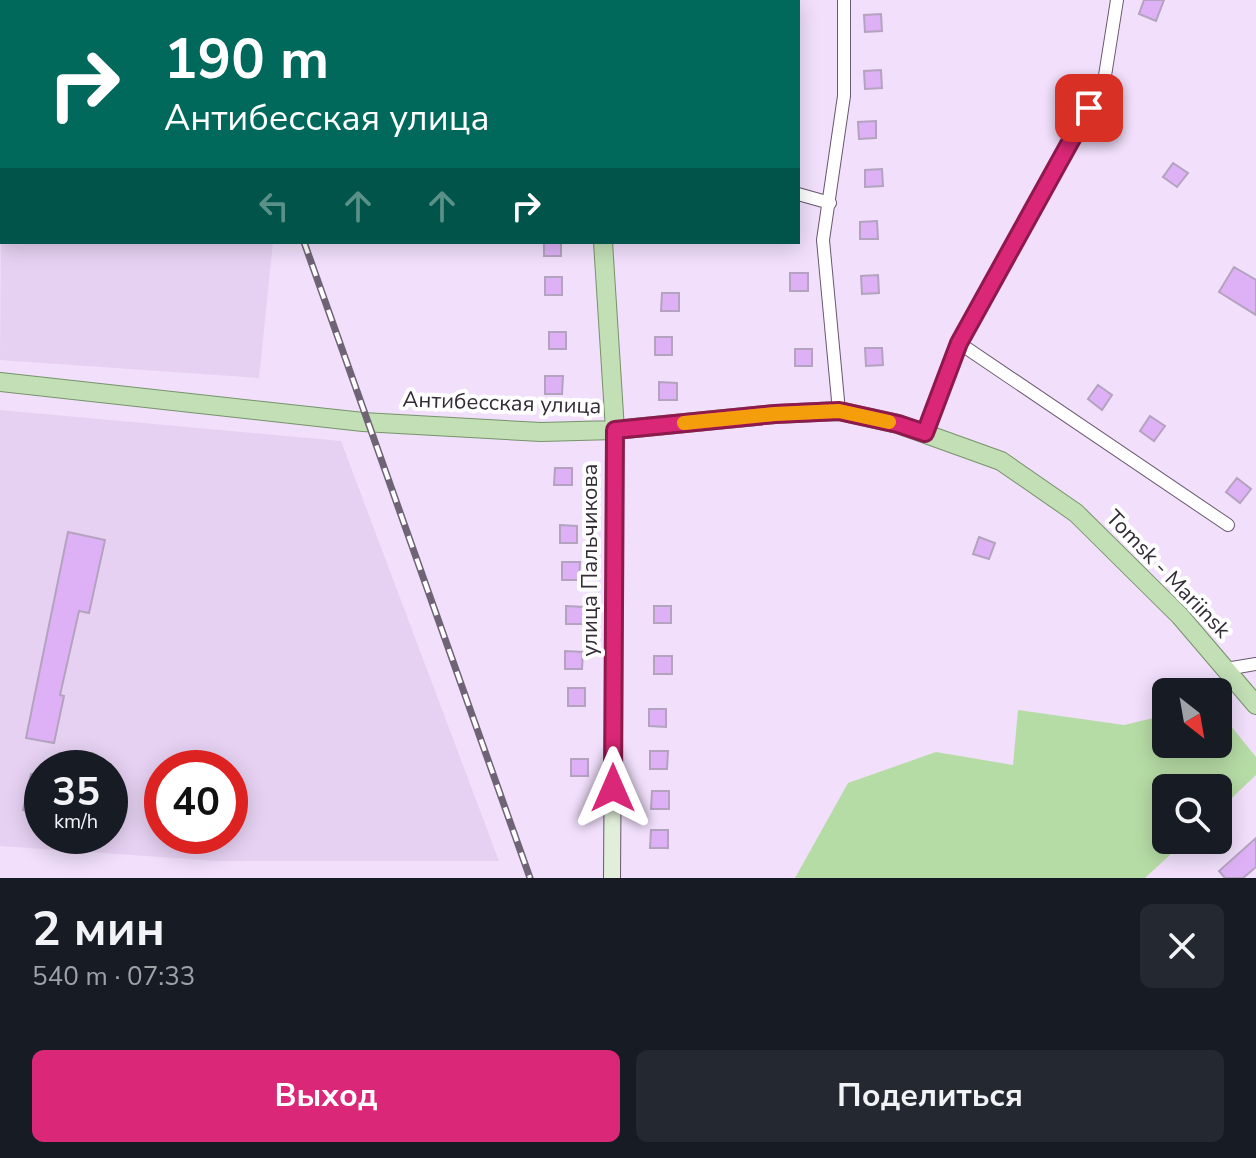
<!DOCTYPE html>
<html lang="ru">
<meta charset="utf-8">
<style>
body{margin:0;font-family:"Nunito Sans",sans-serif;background:#242831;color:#f1f3f6;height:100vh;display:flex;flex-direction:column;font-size:30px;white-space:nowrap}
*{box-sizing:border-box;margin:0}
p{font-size:26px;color:#9ea1a6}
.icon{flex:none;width:44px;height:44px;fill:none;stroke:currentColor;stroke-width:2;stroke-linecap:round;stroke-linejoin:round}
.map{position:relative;height:878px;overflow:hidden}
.panel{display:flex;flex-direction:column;background:#171b24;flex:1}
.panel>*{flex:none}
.guide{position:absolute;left:0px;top:0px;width:800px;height:244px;box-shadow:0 4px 20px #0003;background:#00695c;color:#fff;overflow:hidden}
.needle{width:52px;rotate:149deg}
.buttons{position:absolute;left:1152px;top:678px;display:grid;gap:16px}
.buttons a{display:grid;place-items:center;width:80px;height:80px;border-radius:12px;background:#171b24;box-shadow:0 4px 20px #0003;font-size:40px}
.speed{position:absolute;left:24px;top:750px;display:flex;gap:16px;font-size:40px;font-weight:700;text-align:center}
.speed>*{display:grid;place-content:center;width:104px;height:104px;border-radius:50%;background:#171b24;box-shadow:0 4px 20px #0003;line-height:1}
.speed small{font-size:20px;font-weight:400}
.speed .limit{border:12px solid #d22;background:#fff;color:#111}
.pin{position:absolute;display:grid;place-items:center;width:68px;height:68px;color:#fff;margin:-34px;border-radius:16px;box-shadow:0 4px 12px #0006}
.me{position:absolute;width:88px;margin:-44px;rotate:0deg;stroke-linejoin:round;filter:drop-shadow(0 0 6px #0008)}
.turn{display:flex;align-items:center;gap:28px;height:168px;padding:0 32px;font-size:36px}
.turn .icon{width:104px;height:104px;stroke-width:2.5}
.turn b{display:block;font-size:56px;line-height:68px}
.lanes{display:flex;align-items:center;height:76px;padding:0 32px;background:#0003;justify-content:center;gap:40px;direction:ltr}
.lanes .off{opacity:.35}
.round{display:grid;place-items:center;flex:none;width:84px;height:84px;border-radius:12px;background:#242831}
.summary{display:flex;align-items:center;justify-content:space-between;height:136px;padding:0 32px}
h1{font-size:48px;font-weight:700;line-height:60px}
.cta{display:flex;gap:16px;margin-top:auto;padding:16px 32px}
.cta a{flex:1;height:92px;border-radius:12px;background:#db2777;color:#fff;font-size:32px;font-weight:700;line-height:92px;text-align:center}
.cta a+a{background:#242831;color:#f1f3f6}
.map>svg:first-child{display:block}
.built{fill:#e6d1f2;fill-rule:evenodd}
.green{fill:#b6dca5}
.building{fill:#deb1f6;stroke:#b4a3be;stroke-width:2}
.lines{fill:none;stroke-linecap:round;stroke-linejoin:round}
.street-casing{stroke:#67586f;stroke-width:14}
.secondary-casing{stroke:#67586f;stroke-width:18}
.primary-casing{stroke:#76936a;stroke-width:20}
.street{stroke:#fff;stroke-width:12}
.secondary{stroke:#e1efda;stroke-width:16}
.primary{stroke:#c2dfb6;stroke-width:18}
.rail-casing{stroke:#6f6475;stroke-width:7}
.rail{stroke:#fff;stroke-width:4;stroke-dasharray:12;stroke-linecap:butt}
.route-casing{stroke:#8e194d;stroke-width:20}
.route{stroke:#db2777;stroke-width:14}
.slow{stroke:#f59e0b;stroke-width:14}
.labels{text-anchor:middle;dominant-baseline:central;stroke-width:8;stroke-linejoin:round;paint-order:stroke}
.street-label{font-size:22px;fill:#342d38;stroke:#fff}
</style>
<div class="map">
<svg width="1256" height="878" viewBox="0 0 1256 878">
<rect width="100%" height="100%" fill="#f1dffb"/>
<path class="built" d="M 2,102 L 2,242 L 273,242 L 259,378 L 0,360 Z
M 0,410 L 341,441 L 499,861 L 218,861 L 0,846 ZM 42,768 L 110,768 L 110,836 L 42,836 ZM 162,768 L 230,768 L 230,836 L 162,836 Z"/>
<path class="green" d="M 1018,710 L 1124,725 L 1166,715 L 1166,744 L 1218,744 L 1218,710 L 1256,757 L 1256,775 L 1218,811 L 1218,788 L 1166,788 L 1166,840 L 1186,840 L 1145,878 L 795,878 L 848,783 L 936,752 L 1013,765 Z"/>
<path class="building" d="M 1144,0 L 1164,0 L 1156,21 L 1139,14 Z
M 881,14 L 882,31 L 865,32 L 864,15 Z
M 881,70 L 882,88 L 865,89 L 864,71 Z
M 876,121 L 876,138 L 859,139 L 858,122 Z
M 1173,163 L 1188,173 L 1177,187 L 1163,177 Z
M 882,169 L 883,186 L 865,187 L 865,170 Z
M 877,221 L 878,239 L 860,239 L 860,222 Z
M 544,242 L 561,242 L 561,256 L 544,256 Z
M 1234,267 L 1256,280 L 1256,315 L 1219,292 Z
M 790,273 L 808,273 L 808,291 L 790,291 Z
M 878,275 L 879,293 L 862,294 L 861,276 Z
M 545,277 L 562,277 L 562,295 L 545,295 Z
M 662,293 L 679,293 L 679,311 L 661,311 Z
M 549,332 L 566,332 L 566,349 L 549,349 Z
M 655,337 L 672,337 L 672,355 L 655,355 Z
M 865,348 L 882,348 L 883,365 L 866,366 Z
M 795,349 L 812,349 L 812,366 L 795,366 Z
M 545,376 L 563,376 L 562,394 L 545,394 Z
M 659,382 L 677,383 L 677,400 L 659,400 Z
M 1098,385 L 1112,395 L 1102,410 L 1088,399 Z
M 1150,416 L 1165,426 L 1154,441 L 1140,431 Z
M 555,468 L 572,468 L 572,485 L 554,485 Z
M 1237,478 L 1251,489 L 1240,503 L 1226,492 Z
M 560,525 L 577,526 L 577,543 L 560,543 Z
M 68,532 L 105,540 L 89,613 L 79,611 L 60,695 L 64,696 L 54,743 L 26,738 Z
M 979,537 L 995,543 L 989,559 L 973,554 Z
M 562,562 L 580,562 L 579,580 L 562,580 Z
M 566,606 L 584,607 L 584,624 L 566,624 Z
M 654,606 L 671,606 L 671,623 L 654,623 Z
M 565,651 L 583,652 L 582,669 L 565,669 Z
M 654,656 L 672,656 L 672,674 L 654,674 Z
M 568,688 L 585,688 L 585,706 L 568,706 Z
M 649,709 L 666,709 L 666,727 L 649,726 Z
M 650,751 L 668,751 L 667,769 L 650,769 Z
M 571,759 L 588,759 L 588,776 L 571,776 Z
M 31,774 L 42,776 L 42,815 L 23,810 Z
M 652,791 L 669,791 L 669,809 L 651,809 Z
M 651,830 L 668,830 L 668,848 L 650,848 Z
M 1256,838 L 1256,867 L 1243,878 L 1225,878 L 1219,871 Z"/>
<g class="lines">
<defs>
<path id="street" d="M 695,0 L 695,2
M 798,194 L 830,203
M 959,343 L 1228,525
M 839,411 L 823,240 L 844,96 L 844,0
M 925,433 L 959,343 L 1104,82 L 1117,0
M 1226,669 L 1256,664"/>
<path id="secondary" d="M 612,878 L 615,430"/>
<path id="primary" d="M 587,0 L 587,2
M 603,242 L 615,430
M 0,382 L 363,422 L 541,432 L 615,430 L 775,414 L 839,411 L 898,424 L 1001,461 L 1076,513 L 1180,616 L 1256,705"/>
</defs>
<use href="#street" class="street-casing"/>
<use href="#secondary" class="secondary-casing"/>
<use href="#primary" class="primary-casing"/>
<use href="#street" class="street"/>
<use href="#secondary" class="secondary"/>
<use href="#primary" class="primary"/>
<defs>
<path id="rail" d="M 219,0 L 219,2
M 304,242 L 530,878"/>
</defs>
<use href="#rail" class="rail-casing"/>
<use href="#rail" class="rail"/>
</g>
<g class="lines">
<defs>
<path id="route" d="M 613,788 L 615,430 L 775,414 L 839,411 L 898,424 L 925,433 L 959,343 L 1089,108"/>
</defs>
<use href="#route" class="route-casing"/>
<use href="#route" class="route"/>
<path class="slow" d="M 684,423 L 775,414 L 839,411 L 889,422"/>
</g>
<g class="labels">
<g class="street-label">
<text transform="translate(502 403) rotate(2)">Антибесская улица</text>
<text transform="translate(590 560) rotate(-90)">улица Пальчикова</text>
<text transform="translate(1168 574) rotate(46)">Tomsk - Mariinsk</text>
</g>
</g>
</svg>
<div class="buttons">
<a><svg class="needle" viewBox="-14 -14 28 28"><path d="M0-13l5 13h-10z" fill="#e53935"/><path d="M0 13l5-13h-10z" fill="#9ea1a6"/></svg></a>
<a><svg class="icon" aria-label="search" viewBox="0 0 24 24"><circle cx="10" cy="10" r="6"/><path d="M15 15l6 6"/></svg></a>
</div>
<div class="speed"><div>35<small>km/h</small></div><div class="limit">40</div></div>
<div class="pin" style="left:1089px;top:108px;background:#d93025"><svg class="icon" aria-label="arrive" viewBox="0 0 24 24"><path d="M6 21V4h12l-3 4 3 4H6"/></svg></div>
<svg class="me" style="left:613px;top:788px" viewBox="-20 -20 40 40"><path d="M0-17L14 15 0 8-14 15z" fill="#db2777" stroke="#fff" stroke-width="4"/></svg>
<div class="guide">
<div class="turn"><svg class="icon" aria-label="right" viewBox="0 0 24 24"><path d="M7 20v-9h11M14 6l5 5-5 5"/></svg><div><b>190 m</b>Антибесская улица</div></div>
<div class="lanes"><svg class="icon off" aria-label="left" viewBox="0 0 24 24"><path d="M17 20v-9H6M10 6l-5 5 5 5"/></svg><svg class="icon off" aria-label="ahead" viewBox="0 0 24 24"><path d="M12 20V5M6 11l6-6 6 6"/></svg><svg class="icon off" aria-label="ahead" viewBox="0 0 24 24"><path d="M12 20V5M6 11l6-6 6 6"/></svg><svg class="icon" aria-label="right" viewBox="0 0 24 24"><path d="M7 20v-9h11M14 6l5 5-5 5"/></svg></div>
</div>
</div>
<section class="panel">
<div class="summary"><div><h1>2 мин</h1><p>540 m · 07:33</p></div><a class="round"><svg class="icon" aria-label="close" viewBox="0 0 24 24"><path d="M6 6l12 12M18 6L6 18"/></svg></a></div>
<div class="cta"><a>Выход</a><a>Поделиться</a></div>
</section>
